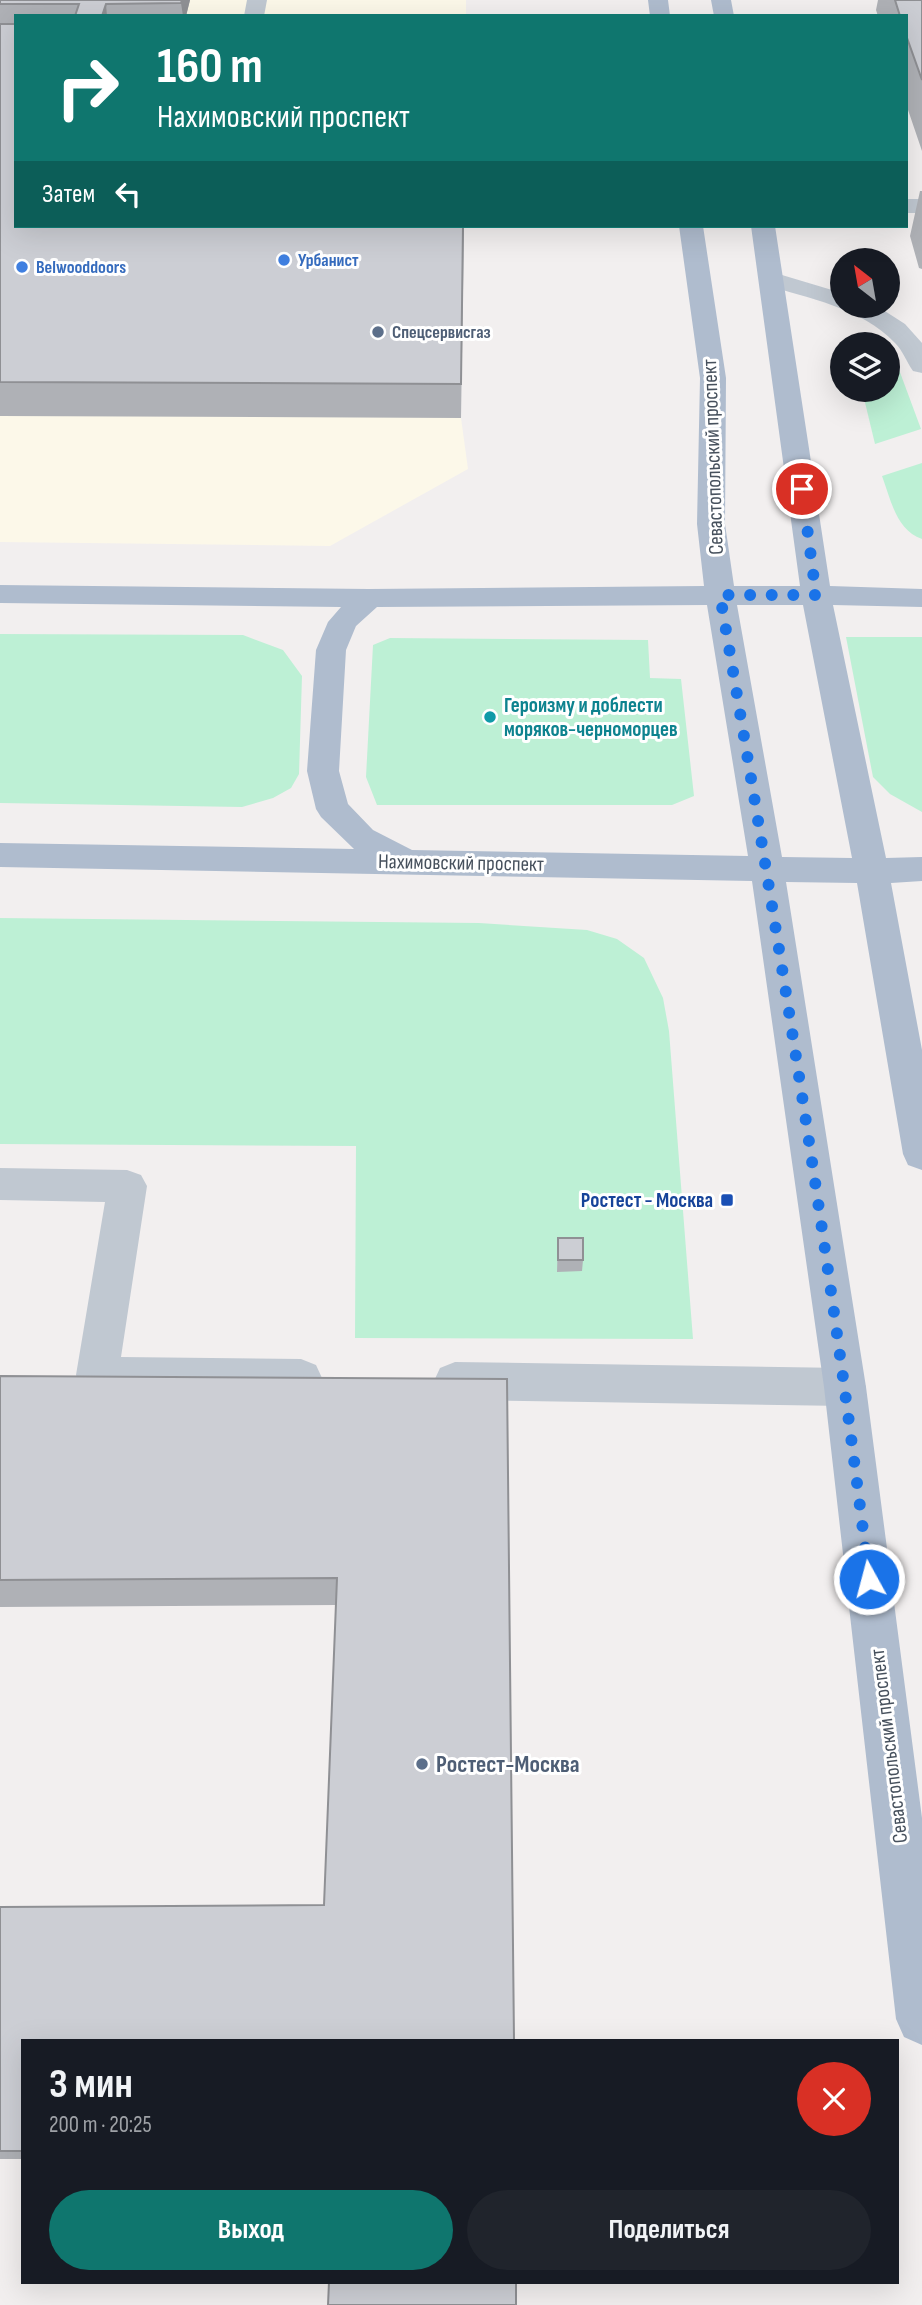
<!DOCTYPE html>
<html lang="ru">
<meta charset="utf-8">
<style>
body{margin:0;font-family:"Sofia Sans Condensed",sans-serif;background:#20242c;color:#f1f3f6;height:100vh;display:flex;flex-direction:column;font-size:26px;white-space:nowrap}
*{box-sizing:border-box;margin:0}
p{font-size:23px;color:#9ea1a6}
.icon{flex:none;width:38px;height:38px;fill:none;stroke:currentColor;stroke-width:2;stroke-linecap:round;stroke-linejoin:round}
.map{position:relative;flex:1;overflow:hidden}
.details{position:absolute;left:21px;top:2039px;width:878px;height:245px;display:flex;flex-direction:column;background:#171b24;border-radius:0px;box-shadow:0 7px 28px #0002}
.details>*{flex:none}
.top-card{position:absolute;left:14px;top:14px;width:894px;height:214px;border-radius:0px;box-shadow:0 7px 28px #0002;background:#0f766e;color:#fff;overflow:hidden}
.needle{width:46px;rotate:329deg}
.fabs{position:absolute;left:830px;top:248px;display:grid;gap:14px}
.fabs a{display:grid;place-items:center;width:70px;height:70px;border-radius:50%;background:#171b24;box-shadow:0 7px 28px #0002;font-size:35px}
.pin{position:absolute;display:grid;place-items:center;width:60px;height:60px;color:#fff;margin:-30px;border:4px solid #fff;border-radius:50%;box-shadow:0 2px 7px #0007}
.me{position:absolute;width:77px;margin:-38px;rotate:353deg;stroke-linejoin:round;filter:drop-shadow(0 0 5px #0008)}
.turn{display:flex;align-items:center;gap:24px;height:147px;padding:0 28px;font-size:32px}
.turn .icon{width:91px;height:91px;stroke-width:2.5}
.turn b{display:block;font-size:49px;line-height:60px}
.then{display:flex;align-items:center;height:66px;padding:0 28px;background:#0003;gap:14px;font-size:26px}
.round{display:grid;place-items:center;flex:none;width:74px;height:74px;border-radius:37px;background:#20242c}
.head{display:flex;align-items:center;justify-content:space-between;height:119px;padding:0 28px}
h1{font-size:42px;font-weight:700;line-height:52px}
.action{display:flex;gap:14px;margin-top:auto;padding:14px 28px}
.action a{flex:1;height:80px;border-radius:42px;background:#0f766e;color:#fff;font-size:28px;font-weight:700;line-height:80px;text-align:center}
.action a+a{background:#20242c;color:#f1f3f6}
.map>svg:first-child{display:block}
.commercial{fill:#fcf8e9}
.green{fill:#bdf0d5}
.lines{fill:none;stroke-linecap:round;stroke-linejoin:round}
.minor{fill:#c0c8d1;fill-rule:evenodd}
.major{fill:#afbcce;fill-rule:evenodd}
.wall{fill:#afb1b6}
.shaded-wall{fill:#8f9094}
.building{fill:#ccced4;stroke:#8f9094;stroke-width:2}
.route{stroke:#1a73e8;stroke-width:12;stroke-dasharray:0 21.6}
.shop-dot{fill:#3f7fe0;stroke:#fff;stroke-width:2.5}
.service-dot{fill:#5c6f8a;stroke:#fff;stroke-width:2.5}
.culture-dot{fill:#0f9aa8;stroke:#fff;stroke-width:2.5}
.transit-dot{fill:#1a4fb4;stroke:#fff;stroke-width:2.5}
.labels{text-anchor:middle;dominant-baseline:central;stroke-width:6;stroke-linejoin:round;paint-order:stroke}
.far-shop-label{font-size:18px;font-weight:bold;fill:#366cbe;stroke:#fff;text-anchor:start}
.far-service-label{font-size:18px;font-weight:bold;fill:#4e5e75;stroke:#fff;text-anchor:start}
.street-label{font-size:21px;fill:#47515d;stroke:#fff}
.culture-label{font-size:21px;font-weight:bold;fill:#0d838f;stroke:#fff;text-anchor:start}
.transit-label{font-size:21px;font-weight:bold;fill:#164399;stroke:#fff;text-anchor:end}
.near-service-label{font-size:24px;font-weight:bold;fill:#4e5e75;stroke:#fff;text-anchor:start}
</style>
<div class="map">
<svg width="922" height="2305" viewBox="0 0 922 2305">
<rect width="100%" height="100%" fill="#f2efef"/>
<path class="commercial" d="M 0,0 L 466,0 L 466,16 L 16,16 L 16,226 L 461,418 L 468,469 L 330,546 L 0,542 Z"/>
<path class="green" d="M 887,347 L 891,348 L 921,429 L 875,444 L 862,390 L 887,390 Z
M 922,463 L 922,539 C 896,530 891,500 882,476 Z
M 0,634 L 243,635 L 283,650 L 302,676 L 299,774 L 291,788 L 273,798 L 242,807 L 0,803 Z
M 846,637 L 922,637 L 922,812 L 890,794 L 873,777 Z
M 390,638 L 648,640 L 650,678 L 681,679 L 694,796 L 672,805 L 377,805 L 366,777 L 373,645 Z
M 0,918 L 479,923 L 587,930 L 617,939 L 644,958 L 663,998 L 669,1031 L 693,1339 L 355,1338 L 356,1146 L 0,1144 Z"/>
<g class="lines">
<path class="minor" d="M 247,0 L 267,0 L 264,16 L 244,16 Z
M 906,199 L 922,199 L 922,213 L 906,213 Z
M 772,272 L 842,293 L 842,306 L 877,306 L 905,324 L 922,343 L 922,373 L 913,371 C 906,361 903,351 895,343 C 861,307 809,299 763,284 L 760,279 L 763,274 Z
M 0,1168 L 127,1170 L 141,1175 L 147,1186 L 121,1357 L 301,1359 L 316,1365 L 322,1378 L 316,1391 L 301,1397 L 97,1394 L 82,1388 L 76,1375 L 105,1202 L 0,1200 Z
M 455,1362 L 845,1368 L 860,1374 L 866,1387 L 860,1400 L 845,1406 L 455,1400 L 440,1394 L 434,1381 L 440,1368 Z"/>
<path class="major" d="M 648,0 L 668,0 L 670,16 L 650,16 Z
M 711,0 L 731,0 L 734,16 L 714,16 Z
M 679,226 L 703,226 L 726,378 L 725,524 L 734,586 L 800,586 L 751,226 L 775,226 L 830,586 L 922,589 L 922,607 L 833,605 L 886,858 L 922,857 L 922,881 L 891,883 L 922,1050 L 922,1170 L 908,1165 L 903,1154 L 857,883 L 786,882 L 866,1387 L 922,1818 L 922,2045 L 904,2037 L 896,2019 L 824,1387 L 752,881 L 0,867 L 0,843 L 354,849 L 321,817 L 316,809 L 307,771 L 316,650 L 328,622 L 341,607 L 0,603 L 0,585 L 369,589 L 704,586 L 697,524 L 700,378 ZM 707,605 L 748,856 L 412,850 L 373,830 L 348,804 L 339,771 L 346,650 L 356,626 L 377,607 ZM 737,605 L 803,605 L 852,858 L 782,857 Z"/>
</g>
<path class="wall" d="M 0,0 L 190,0 L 186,16 L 16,16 L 16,226 L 464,226 L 461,418 L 0,416 Z
M 878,0 L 922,0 L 922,151 L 906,104 L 906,16 L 878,16 L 876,10 Z
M 920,191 L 922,191 L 922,269 L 919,268 L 910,236 Z
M 558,1238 L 583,1260 L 582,1271 L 557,1272 Z
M 0,1376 L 507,1379 L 514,2040 L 23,2040 L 23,2159 L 0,2159 L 0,1907 L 324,1905 L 336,1605 L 0,1607 Z"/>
<path class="shaded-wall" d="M 182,0 L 190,0 L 186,16 L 183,16 L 181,3 Z
M 106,4 L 107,16 L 102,16 Z"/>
<path class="building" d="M 0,0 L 182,0 L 181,3 L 106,4 L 102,16 L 75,16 L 79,4 L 0,4 Z
M 895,0 L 922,0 L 922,80 L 906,35 L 906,16 L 900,16 Z
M 0,24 L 16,24 L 16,226 L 463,226 L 461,384 L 0,382 Z
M 558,1238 L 583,1238 L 583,1260 L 558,1260 Z
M 0,1376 L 507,1379 L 514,2040 L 23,2040 L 23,2151 L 0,2151 L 0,1907 L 324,1905 L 337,1578 L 0,1580 Z
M 329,2282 L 516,2282 L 516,2305 L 328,2305 Z"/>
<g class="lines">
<path class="route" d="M 802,489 L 816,595 L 720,595 C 776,922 829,1249 869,1579"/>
</g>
<g class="shop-dot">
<circle cx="284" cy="260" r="7"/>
<circle cx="22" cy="267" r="7"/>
</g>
<g class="service-dot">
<circle cx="378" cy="332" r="7"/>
<circle cx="422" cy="1764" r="7"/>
</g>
<circle class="culture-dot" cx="490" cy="717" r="7"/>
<rect class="transit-dot" x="720" y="1193" width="14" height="14" rx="3.5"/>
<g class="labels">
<g class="far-shop-label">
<text x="298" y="260">Урбанист</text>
<text x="36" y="267">Belwooddoors</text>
</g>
<g class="far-service-label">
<text x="392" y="332">Спецсервисгаз</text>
</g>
<g class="street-label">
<text transform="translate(713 457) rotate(-92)">Севастопольский проспект</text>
<text transform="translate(461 863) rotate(1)">Нахимовский проспект</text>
<text transform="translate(889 1746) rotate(-97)">Севастопольский проспект</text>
</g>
<g class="culture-label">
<text x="504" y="705">Героизму и доблести<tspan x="504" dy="24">моряков-черноморцев</tspan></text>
</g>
<g class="transit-label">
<text x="713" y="1200">Ростест - Москва</text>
</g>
<g class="near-service-label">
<text x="436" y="1764">Ростест-Москва</text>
</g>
</g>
</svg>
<div class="fabs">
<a><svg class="needle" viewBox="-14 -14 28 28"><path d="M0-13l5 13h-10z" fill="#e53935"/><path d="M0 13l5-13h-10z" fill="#9ea1a6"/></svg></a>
<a><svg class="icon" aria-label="layers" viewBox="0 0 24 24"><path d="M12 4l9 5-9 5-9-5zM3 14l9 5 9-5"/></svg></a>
</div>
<div class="pin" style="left:802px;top:489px;background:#d93025"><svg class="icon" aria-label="arrive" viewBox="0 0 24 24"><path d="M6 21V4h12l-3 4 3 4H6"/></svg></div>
<svg class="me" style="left:869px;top:1579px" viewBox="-20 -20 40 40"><circle r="17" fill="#1a73e8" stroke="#fff" stroke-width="3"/><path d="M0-11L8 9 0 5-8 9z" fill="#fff"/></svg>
<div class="top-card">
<div class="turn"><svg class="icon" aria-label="right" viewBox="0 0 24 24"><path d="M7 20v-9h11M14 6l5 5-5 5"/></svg><div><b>160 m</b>Нахимовский проспект</div></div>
<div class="then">Затем<svg class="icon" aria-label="left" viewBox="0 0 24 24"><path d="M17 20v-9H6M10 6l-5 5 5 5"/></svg></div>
</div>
<section class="details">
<div class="head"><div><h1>3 мин</h1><p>200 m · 20:25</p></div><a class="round" style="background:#d93025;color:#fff"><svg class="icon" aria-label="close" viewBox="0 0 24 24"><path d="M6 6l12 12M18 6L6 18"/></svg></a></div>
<div class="action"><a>Выход</a><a>Поделиться</a></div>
</section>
</div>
